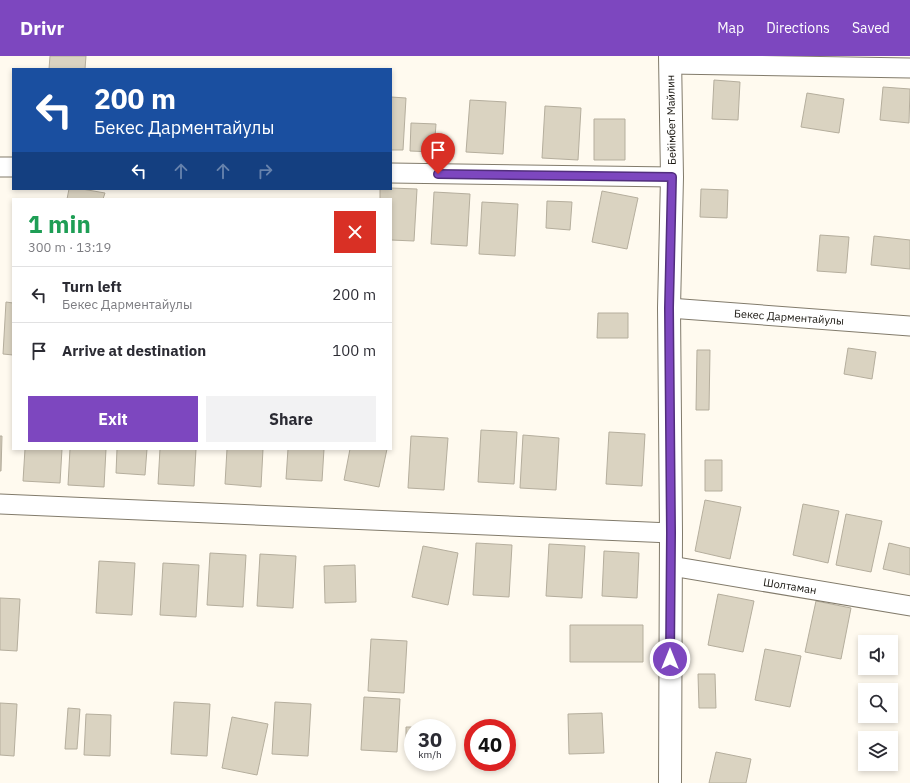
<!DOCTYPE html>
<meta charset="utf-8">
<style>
body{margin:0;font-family:"IBM Plex Sans",sans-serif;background:#f2f2f3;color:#2b2b33;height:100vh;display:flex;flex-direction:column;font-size:15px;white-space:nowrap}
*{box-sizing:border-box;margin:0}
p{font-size:13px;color:#7c7c81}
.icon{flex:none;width:22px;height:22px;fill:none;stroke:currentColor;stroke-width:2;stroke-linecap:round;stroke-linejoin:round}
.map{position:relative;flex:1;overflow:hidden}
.side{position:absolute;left:12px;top:142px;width:380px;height:252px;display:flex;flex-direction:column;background:#fff;border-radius:0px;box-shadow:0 2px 6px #0003}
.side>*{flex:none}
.guide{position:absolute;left:12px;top:12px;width:380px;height:122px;border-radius:0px;box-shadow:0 2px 6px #0003;background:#1a4fa0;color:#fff;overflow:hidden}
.buttons{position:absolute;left:858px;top:579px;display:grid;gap:8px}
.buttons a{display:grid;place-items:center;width:40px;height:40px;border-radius:0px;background:#fff;box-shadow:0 2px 6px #0003;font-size:20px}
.speed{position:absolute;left:404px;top:663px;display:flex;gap:8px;font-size:20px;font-weight:700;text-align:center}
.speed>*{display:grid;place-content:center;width:52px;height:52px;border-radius:50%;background:#fff;box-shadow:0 2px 6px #0003;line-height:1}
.speed small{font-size:10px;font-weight:400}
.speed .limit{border:6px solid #d22;background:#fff;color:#111}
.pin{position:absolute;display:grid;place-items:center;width:34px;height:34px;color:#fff;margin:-41px -17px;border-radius:50% 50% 50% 0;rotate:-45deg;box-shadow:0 0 4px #0007}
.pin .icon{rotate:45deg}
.me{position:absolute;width:44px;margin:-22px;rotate:0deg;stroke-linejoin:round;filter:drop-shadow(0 0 3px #0008)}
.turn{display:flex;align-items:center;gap:14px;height:84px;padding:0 16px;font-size:18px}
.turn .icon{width:52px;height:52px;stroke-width:2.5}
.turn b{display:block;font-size:28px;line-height:34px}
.lanes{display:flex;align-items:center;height:38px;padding:0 16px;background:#0003;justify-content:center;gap:20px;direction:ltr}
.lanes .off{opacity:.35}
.round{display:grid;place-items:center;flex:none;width:42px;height:42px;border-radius:0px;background:#f2f2f3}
.head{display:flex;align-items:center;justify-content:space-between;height:68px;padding:0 16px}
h1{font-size:24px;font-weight:800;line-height:30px;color:#1e9e55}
.primary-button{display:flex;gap:8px;margin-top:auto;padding:8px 16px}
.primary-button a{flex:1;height:46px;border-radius:0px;background:#7d47bf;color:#fff;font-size:16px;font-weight:800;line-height:46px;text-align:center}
.primary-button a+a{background:#f2f2f3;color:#2b2b33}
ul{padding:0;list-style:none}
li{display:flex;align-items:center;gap:12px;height:56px;padding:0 16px;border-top:1px solid #e1e1e2}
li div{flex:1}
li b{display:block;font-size:15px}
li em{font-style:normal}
header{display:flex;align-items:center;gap:24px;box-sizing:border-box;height:56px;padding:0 20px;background:#7d47bf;color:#fff}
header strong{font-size:19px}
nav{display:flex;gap:22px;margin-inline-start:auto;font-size:14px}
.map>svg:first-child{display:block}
.building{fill:#dad3c1;stroke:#b5ae9d}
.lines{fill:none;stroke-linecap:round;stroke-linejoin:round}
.minor-casing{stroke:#827b6b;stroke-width:21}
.tertiary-casing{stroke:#827b6b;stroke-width:24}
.minor{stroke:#fff;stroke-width:19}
.tertiary{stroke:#fff;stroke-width:22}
.route-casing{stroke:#512e7c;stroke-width:10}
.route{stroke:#7d47bf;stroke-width:7}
.labels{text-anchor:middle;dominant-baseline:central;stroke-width:3;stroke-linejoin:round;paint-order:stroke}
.street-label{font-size:11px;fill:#16130d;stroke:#fff}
</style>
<header>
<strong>Drivr</strong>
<nav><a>Map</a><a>Directions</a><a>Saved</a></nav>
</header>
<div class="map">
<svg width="910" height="727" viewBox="0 0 910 727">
<rect width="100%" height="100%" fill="#fffaef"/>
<path class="building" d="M 50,0 L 86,0 L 85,13 L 49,13 Z
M 714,24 L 740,26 L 738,64 L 712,63 Z
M 883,31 L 910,33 L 909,67 L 880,64 Z
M 807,37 L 844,43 L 839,77 L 801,71 Z
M 391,41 L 406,42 L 403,94 L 391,94 Z
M 470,44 L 506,46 L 503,98 L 466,96 Z
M 545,50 L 581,52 L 578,104 L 542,102 Z
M 594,63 L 625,63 L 625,104 L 594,104 Z
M 411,67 L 436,68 L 434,96 L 410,95 Z
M 391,132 L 417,133 L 414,185 L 391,184 L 391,143 L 380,143 L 380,133 L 391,133 Z
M 69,133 L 82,133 L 105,137 L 103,143 L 67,143 Z
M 701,133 L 728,134 L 727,162 L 700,161 Z
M 602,135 L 638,142 L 627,193 L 592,186 Z
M 434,136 L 470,138 L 467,190 L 431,188 Z
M 547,145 L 572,146 L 570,174 L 546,172 Z
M 482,146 L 518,148 L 515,200 L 479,198 Z
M 820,179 L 849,181 L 846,217 L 817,215 Z
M 874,180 L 910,184 L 910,213 L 871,209 Z
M 6,246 L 13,247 L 13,299 L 3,298 Z
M 598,257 L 628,257 L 628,282 L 597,282 Z
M 848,292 L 876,296 L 872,323 L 844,318 Z
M 697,294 L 710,294 L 709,354 L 696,354 Z
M 481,374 L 517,376 L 514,428 L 478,426 Z
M 609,376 L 645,378 L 642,430 L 606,428 Z
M 523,379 L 559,382 L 556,434 L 520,432 Z
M 0,380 L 2,380 L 1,415 L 0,415 Z
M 411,380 L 448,382 L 444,434 L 408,432 Z
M 25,393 L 62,393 L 60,427 L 23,425 Z
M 70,393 L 106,393 L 104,431 L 68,429 Z
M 117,393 L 147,393 L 145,419 L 116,417 Z
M 160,393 L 196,393 L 194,430 L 158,428 Z
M 227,393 L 263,393 L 261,431 L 225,428 Z
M 288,393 L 324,393 L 322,425 L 286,423 Z
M 350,393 L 387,393 L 379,431 L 344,424 Z
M 705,404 L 722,404 L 722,435 L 705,435 Z
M 705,444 L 741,451 L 730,503 L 695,495 Z
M 803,448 L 839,455 L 828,507 L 793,499 Z
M 846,458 L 882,465 L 871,516 L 836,509 Z
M 476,487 L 512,489 L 509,541 L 473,539 Z
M 889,487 L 910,492 L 910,519 L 883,513 Z
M 549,488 L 585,490 L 582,542 L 546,540 Z
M 423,490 L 458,497 L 448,549 L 412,541 Z
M 604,495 L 639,497 L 637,542 L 602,540 Z
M 210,497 L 246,499 L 243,551 L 207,549 Z
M 260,498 L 296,500 L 293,552 L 257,550 Z
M 99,505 L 135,507 L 132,559 L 96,557 Z
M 163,507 L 199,509 L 196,561 L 160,559 Z
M 355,509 L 356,546 L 325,547 L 324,510 Z
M 718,538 L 754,545 L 743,596 L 708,589 Z
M 0,542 L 20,543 L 17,595 L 0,594 Z
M 816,545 L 851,552 L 841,603 L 805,596 Z
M 570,569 L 643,569 L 643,606 L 570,606 Z
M 371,583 L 407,585 L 404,637 L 368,635 Z
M 765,593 L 801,600 L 790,651 L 755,644 Z
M 698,618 L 715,618 L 716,652 L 699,652 Z
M 364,641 L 400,643 L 397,696 L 361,694 Z
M 174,646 L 210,648 L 207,700 L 171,698 Z
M 275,646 L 311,648 L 308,700 L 272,698 Z
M 0,647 L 17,648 L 14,700 L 0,699 Z
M 68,652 L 80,653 L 77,693 L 65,693 Z
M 602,657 L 604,697 L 569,698 L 568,658 Z
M 86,658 L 111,659 L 110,700 L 84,699 Z
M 232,661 L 268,668 L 257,719 L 222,712 Z
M 406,671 L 421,671 L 421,672 L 413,672 L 413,684 L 406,684 Z
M 716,696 L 751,703 L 746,727 L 709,727 Z"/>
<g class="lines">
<defs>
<path id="minor" d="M 670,8 L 910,12
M 0,111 L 13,111
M 391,117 L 672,121
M 669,252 L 910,270
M 0,448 L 671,477
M 671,510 L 910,550"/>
<path id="tertiary" d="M 670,727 L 671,477 L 669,252 L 672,121 L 670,0"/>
</defs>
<use href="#minor" class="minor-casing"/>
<use href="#tertiary" class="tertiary-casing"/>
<use href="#minor" class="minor"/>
<use href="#tertiary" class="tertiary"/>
</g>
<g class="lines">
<defs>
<path id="route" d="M 438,118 L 672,121 L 669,252 L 671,477 L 670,603"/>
</defs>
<use href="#route" class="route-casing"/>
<use href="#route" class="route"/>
</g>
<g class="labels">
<g class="street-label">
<text transform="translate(671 64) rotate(-91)">Бейімбет Майлин</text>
<text transform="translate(789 261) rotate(4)">Бекес Дарментайулы</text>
<text transform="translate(790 530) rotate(9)">Шолтаман</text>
</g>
</g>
</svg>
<div class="buttons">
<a><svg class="icon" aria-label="sound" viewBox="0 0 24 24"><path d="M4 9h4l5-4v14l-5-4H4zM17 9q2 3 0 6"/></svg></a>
<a><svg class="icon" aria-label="search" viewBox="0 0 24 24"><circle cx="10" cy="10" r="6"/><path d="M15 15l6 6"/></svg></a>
<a><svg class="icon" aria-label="layers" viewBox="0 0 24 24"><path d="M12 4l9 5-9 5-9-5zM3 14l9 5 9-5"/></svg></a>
</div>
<div class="speed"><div>30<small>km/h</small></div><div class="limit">40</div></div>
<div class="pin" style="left:438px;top:118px;background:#d93025"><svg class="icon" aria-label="arrive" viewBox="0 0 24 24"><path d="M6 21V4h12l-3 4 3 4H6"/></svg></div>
<svg class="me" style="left:670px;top:603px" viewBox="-20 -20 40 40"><circle r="17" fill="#7d47bf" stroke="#fff" stroke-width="3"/><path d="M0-11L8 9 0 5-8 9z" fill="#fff"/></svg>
<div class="guide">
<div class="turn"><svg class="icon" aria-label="left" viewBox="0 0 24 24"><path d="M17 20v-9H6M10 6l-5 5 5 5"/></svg><div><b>200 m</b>Бекес Дарментайулы</div></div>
<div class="lanes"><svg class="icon" aria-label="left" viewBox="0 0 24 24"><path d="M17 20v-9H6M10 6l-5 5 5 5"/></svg><svg class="icon off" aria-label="ahead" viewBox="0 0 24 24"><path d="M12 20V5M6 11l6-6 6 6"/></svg><svg class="icon off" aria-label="ahead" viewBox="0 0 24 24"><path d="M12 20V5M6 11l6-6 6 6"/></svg><svg class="icon off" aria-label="right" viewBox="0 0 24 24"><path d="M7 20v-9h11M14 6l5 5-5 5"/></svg></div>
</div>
<section class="side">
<div class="head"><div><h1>1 min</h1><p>300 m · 13:19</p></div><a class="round" style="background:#d93025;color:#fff"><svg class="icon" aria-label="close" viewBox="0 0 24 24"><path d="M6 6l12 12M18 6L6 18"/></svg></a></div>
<ul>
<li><svg class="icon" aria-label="left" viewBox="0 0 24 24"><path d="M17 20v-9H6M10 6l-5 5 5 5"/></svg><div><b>Turn left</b><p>Бекес Дарментайулы</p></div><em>200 m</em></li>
<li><svg class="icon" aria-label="arrive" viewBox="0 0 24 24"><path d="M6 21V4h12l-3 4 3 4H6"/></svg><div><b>Arrive at destination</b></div><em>100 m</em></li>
</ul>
<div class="primary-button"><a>Exit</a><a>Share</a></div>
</section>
</div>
